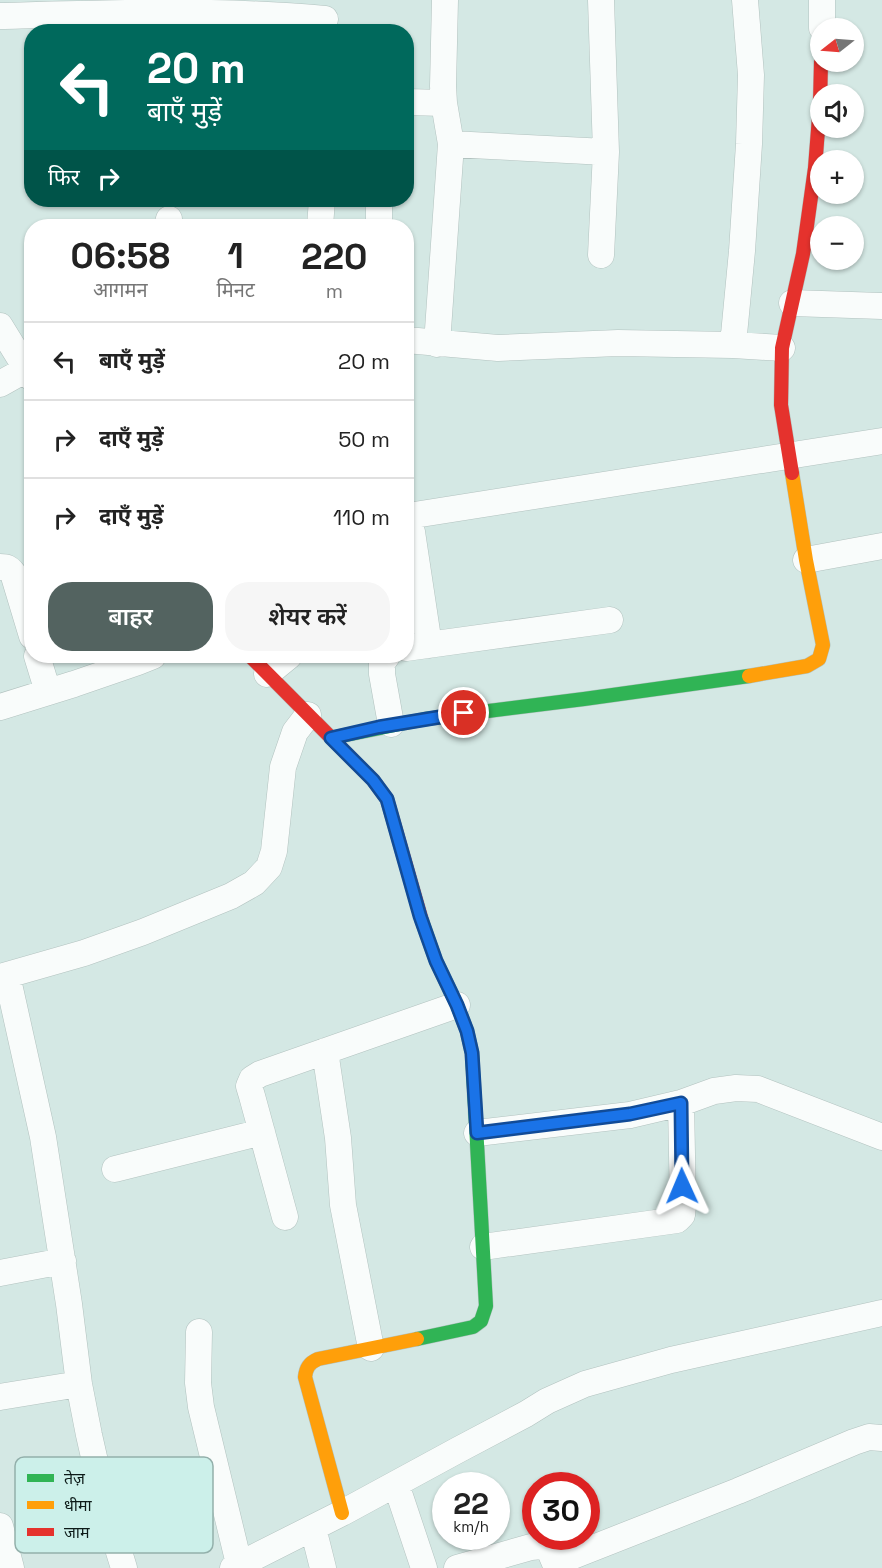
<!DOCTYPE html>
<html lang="hi">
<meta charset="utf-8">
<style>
body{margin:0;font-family:"Space Grotesk","Noto Sans Devanagari",sans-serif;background:#f6f6f6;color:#222;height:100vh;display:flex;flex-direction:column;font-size:22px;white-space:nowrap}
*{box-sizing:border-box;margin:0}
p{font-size:20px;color:#767676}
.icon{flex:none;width:33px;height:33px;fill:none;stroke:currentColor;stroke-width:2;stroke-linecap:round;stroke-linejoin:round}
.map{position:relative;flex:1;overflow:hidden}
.drawer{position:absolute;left:24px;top:219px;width:390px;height:444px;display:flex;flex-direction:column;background:#fff;border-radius:24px;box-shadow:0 2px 4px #0004}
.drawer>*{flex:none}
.guide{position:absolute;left:24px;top:24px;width:390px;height:183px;border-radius:24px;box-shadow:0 2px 4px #0004;background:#00695c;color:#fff;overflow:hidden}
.needle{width:39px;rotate:253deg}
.controls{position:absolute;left:810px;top:18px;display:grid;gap:12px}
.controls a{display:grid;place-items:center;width:54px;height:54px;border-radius:50%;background:#fff;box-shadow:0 2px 4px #0004;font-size:30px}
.speed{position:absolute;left:432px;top:1472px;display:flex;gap:12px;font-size:30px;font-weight:700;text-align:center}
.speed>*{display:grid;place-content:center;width:78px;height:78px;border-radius:50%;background:#fff;box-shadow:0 2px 4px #0004;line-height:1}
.speed small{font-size:15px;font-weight:400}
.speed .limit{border:9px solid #d22;background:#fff;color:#111}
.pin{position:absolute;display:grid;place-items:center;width:51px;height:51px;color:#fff;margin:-26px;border:3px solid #fff;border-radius:50%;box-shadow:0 2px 6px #0007}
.me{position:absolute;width:66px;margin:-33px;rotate:359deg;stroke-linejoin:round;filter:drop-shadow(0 0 4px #0008)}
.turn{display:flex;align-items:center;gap:21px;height:126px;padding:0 24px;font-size:27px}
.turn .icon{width:78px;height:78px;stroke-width:2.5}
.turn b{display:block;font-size:42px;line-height:51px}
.then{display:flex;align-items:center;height:57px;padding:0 24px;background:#0003;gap:12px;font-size:22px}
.eta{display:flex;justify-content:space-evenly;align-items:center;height:102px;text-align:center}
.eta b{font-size:36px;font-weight:600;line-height:42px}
.action{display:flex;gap:12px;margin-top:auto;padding:12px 24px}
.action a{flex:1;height:69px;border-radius:24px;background:#536360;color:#fff;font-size:24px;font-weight:600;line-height:69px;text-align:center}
.action a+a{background:#f6f6f6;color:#222}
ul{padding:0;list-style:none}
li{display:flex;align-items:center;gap:18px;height:78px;padding:0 24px;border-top:2px solid #e0e0e0}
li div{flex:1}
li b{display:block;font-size:22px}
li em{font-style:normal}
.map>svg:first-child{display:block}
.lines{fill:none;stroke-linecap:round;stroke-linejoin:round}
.street-casing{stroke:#b2c2bf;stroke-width:27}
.fast-casing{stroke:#b2c2bf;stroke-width:15}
.slow-casing{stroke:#b2c2bf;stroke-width:15}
.jam-casing{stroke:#b2c2bf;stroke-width:15}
.street{stroke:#f9fcfb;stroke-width:26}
.fast{stroke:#30b455;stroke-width:14}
.slow{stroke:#ff9f0a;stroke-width:14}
.jam{stroke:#e5322d;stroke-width:14}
.route-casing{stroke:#114b97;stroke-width:15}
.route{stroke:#1a73e8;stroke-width:10}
.key{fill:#ccf0ea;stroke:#93b0ab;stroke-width:1.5}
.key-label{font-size:16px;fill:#0d1b19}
</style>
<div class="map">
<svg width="882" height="1568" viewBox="0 0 882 1568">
<rect width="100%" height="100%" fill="#d4e8e4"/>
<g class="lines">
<defs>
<path id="street" d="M 601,0 L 606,152 L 601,255
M 0,16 C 108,13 217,9 325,19
M 822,28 L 822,0
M 406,102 L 444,103
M 451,144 L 606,152
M 167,226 L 169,219
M 320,226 L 322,200
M 379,226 L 379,200
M 792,303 L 882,306
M 0,326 L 32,378
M 406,340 L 498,348 L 618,343 L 733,345 L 782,348
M 437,344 L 451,144 L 444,103 L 443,86 L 445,0
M 733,345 L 742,251 L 749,144 L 751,75 L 745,0
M 0,384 L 32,366
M 406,514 L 412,532 L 429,645
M 408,516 L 882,441
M 806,560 L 882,546
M 0,567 C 7,567 9,568 13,573 L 32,636
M 406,648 L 610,620
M 37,656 L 48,692
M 387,656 L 382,663 L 382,674 L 391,724
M 267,674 L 289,656
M 0,707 L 74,684 L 138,662 L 153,656
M 7,975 L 43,1137 L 69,1304 L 79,1384 L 89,1435 L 106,1510 L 124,1568
M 0,977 L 84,953 L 143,932 L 231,896 L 254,883 L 269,867 L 274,851 L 283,767 L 295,732 L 308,715
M 325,1051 L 338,1138 L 343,1205 L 371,1348
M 477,1133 L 630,1115 L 681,1103 L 714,1091 L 736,1088 L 758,1089 L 882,1137
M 115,1169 L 262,1132
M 285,1217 L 252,1096 L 249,1086 L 252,1079 L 260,1074 L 457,1005
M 483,1247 L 677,1220 L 682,1215 L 683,1206 L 681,1103
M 0,1273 L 63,1261
M 199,1332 L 198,1383 L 201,1407 L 240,1568
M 0,1397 L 79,1384
M 396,1484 L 424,1568
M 0,1526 L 11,1568
M 313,1528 L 323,1568
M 555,1563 L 738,1491 L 854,1442 L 869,1437 L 882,1438
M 233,1568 L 342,1513 L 458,1450 L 526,1414 L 547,1401 L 585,1384 L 671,1360 L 882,1313
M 457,1568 L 531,1547 L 542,1546 L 549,1549 L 557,1568"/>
<path id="fast" d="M 331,738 L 425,719 L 584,699 L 749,676
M 417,1339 L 473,1327 L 481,1321 L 486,1306 L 472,1053 L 467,1031 L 457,1005 L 436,961 L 422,921"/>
<path id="slow" d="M 749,676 L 807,666 L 819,659 L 823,645 L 806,560 L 792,473
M 342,1513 L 305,1377 C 306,1368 309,1363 318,1359 L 417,1339"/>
<path id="jam" d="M 792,473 L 781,405 L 782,348 L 803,254 L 815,168 L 820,104 L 821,62
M 250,656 L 373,780 L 387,799 L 422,921"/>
</defs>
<use href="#street" class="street-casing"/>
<use href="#fast" class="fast-casing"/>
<use href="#slow" class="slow-casing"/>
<use href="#jam" class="jam-casing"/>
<use href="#street" class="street"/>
<use href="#fast" class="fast"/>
<use href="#slow" class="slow"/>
<use href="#jam" class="jam"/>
</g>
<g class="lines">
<defs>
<path id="route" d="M 464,713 L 379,727 L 331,738 L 373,780 L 387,799 L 420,916 L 436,961 L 457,1005 L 467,1031 L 472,1053 L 477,1133 L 630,1114 L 681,1103 L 682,1186"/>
</defs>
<use href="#route" class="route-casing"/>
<use href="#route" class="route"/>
</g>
<rect x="15" y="1457" width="198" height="96" rx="9" class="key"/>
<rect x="27" y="1474" width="27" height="8" fill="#30b455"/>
<rect x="27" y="1501" width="27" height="8" fill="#ff9f0a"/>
<rect x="27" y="1528" width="27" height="8" fill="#e5322d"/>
<g class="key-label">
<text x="64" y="1484">तेज़</text>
<text x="64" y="1511">धीमा</text>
<text x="64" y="1538">जाम</text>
</g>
</svg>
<div class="controls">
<a><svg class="needle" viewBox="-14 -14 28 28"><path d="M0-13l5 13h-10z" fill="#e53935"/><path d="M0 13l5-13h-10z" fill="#767676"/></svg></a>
<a><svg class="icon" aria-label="sound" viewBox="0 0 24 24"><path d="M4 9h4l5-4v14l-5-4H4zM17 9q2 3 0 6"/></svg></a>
<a>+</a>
<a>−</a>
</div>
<div class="speed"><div>22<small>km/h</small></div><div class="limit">30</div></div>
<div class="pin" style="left:464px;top:713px;background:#d93025"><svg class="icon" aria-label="arrive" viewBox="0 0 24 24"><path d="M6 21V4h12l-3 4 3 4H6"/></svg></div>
<svg class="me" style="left:682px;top:1186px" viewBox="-20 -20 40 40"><path d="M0-17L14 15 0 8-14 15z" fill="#1a73e8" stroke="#fff" stroke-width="4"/></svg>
<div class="guide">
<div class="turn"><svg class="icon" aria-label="left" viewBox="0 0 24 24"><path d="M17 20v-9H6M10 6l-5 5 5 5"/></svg><div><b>20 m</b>बाएँ मुड़ें</div></div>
<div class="then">फिर<svg class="icon" aria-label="right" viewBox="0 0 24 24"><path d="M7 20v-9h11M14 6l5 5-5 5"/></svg></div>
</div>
<section class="drawer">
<div class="eta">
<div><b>06:58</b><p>आगमन</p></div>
<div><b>1</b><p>मिनट</p></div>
<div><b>220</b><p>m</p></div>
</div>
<ul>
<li><svg class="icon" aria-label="left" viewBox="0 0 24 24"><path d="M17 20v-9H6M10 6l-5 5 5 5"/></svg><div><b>बाएँ मुड़ें</b></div><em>20 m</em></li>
<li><svg class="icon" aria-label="right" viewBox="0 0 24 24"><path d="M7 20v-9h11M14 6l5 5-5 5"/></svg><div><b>दाएँ मुड़ें</b></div><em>50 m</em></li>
<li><svg class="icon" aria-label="right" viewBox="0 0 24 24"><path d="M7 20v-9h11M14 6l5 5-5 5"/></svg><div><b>दाएँ मुड़ें</b></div><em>110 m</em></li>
</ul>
<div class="action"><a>बाहर</a><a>शेयर करें</a></div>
</section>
</div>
